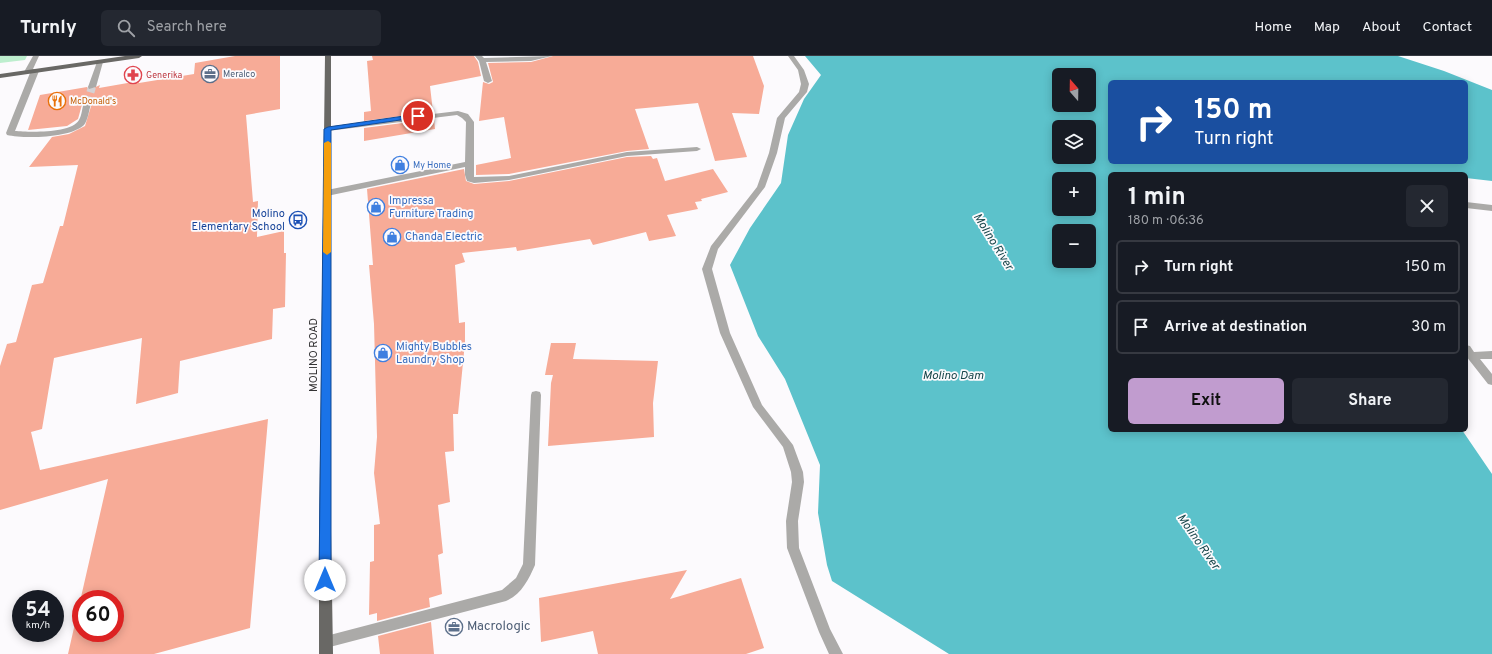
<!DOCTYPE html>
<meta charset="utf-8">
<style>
body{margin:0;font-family:Overpass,sans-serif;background:#242831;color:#f1f3f6;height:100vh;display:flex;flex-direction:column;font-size:15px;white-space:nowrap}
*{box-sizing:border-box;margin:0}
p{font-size:13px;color:#9ea1a6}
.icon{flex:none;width:22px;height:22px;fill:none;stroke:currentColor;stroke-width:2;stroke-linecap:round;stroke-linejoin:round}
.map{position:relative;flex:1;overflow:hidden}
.drawer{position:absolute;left:1108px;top:116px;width:360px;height:260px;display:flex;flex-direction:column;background:#171b24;border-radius:6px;box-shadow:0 2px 10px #0003}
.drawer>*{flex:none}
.guide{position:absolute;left:1108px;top:24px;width:360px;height:84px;border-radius:6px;box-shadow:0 2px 10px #0003;background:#1a4fa0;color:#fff;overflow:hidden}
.needle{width:26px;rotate:340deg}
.controls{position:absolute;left:1052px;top:12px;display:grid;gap:8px}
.controls a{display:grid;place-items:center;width:44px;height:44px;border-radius:6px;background:#171b24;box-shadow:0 2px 10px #0003;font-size:20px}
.speed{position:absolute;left:12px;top:534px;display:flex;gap:8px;font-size:20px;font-weight:700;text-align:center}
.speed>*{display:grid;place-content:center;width:52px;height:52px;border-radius:50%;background:#171b24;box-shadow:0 2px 10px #0003;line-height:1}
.speed small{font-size:10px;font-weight:400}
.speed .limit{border:6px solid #d22;background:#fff;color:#111}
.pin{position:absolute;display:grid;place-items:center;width:34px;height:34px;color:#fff;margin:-17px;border:2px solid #fff;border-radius:50%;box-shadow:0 1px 4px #0007}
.me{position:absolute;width:44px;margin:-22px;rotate:0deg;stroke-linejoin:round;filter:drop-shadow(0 0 3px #0008)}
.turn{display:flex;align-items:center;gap:14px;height:84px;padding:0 20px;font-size:18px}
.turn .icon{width:52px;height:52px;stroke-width:2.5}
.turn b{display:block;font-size:28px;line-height:34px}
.round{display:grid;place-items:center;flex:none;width:42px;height:42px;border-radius:6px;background:#242831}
.headline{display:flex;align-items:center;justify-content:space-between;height:68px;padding:0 20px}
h1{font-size:24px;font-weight:700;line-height:30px}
.button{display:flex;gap:8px;margin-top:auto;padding:8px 20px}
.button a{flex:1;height:46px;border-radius:6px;background:#c19ccf;color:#111;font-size:16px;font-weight:700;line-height:46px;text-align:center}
.button a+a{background:#242831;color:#f1f3f6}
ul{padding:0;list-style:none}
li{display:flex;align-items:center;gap:12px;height:54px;margin:0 8px 6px;padding:0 12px;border:2px solid #363941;border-radius:6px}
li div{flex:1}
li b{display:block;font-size:15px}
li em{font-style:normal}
header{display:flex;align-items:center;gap:24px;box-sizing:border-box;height:56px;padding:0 20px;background:#171b24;border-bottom:1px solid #363941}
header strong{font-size:19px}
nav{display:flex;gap:22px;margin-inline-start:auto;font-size:14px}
.search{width:280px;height:36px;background:#242831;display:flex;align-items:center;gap:10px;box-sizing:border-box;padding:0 14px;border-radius:6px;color:#9ea1a6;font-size:15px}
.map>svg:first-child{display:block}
.green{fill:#bdeece}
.water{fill:#5cc2cb;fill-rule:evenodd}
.building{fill:#f7ab97;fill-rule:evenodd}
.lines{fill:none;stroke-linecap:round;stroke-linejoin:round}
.minor-tunnel{stroke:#d4d2d5;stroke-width:8;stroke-dasharray:8 4;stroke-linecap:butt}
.minor{fill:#abaaa8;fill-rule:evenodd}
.major{fill:#696865;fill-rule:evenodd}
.route{fill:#1a73e8;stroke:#114b97}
.slow{fill:#f59e0b}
.labels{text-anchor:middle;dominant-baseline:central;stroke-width:3.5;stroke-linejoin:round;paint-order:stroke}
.far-service-label{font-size:9px;fill:#4e5e75;stroke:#fcfafd;text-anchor:start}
.far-health-label{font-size:9px;fill:#be3a42;stroke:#fcfafd;text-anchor:start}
.far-food-label{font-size:9px;fill:#c56008;stroke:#fcfafd;text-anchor:start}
.far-shop-label{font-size:9px;fill:#366cbe;stroke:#fcfafd;text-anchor:start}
.shop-label{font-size:11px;fill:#366cbe;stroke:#fcfafd;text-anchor:start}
.transit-label{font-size:11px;fill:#164399;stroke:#fcfafd;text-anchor:end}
.street-label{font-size:11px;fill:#343335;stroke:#fcfafd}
.water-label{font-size:12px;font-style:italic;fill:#18474b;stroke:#fcfafd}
.near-service-label{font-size:13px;fill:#4e5e75;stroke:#fcfafd;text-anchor:start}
</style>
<header>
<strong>Turnly</strong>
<div class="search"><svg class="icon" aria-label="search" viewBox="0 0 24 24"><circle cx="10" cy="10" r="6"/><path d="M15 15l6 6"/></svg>Search here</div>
<nav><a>Home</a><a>Map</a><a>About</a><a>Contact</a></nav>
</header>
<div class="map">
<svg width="1492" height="598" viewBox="0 0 1492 598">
<rect width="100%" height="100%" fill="#fcfafd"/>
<path class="green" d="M 0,0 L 27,0 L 25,4 L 0,7 Z"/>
<path class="water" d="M 805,0 L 1398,0 L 1444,15 L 1492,34 L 1492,125 L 1466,122 L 1466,118 L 1110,118 L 1110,374 L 1462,374 L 1492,418 L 1492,598 L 949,598 L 832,525 L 827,509 L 818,457 L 820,409 L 785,323 L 758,280 L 730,209 L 750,172 L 781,127 L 788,79 L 804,43 L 821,19 ZM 1059,19 L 1089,19 L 1089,49 L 1059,49 ZM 1110,26 L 1466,26 L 1466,106 L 1110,106 ZM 1059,71 L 1089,71 L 1089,101 L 1059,101 ZM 1059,123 L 1089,123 L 1089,153 L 1059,153 ZM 1059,175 L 1089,175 L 1089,205 L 1059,205 Z"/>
<path class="building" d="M 235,0 L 280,0 L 280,53 L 246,59 L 253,146 L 258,145 L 257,181 L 284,175 L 284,197 L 286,197 L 285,251 L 273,253 L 272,283 L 180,305 L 178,337 L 136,348 L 142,282 L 54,302 L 42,373 L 31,376 L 40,414 L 268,363 L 250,572 L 154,598 L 68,598 L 108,423 L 0,454 L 0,310 L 7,288 L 16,286 L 32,229 L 43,227 L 60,170 L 63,170 L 78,109 L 29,111 L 52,81 L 69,78 L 85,70 L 92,47 L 90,44 L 83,45 L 78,63 L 67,70 L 28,74 L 40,39 L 87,31 L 89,34 L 100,29 L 99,32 L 139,25 L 139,27 L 194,18 L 195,7 ZM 81,543 L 115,543 L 115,577 L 81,577 Z
M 372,0 L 474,0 L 478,6 L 481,20 L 430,30 L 433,56 L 364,65 L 364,56 L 371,55 L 367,5 L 373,4 Z
M 553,0 L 753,0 L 764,30 L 759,58 L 732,57 L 747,101 L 715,105 L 698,47 L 635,53 L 649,93 L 627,95 L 509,118 L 476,119 L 476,109 L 511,102 L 504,61 L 479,65 L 483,26 L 489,28 L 493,26 L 488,7 L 531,6 Z
M 434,63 L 435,73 L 364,85 L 364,72 Z
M 651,100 L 653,103 L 657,102 L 665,125 L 713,113 L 728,136 L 701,143 L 702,145 L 695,146 L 698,153 L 667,159 L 676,180 L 649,185 L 646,176 L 593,189 L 590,183 L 517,195 L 516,191 L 462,197 L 465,206 L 455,209 L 459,267 L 465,266 L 465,286 L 458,358 L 453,358 L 454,395 L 445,396 L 450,446 L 438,449 L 443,497 L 438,499 L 442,538 L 429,542 L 430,551 L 377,565 L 377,557 L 369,559 L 370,506 L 374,505 L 374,469 L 380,468 L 374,417 L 377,381 L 374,268 L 369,209 L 373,209 L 367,133 L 464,113 L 466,125 L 474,128 L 509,125 L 627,101 Z
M 551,287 L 576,287 L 573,303 L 658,305 L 653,347 L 654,381 L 548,390 L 551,327 L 553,319 L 545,319 Z
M 687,514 L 670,543 L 741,522 L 764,592 L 746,598 L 598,598 L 593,575 L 541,586 L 539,542 Z
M 431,566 L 434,598 L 380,598 L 378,580 Z"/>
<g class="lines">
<path class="minor-tunnel" d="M 87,48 L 92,31"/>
<path class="minor" d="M 33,0 L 39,0 L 33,13 L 39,15 L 15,75 C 28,76 71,78 79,64 C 82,59 82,52 84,46 L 90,46 L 91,48 C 89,54 88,64 84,69 C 71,82 24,83 7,79 L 6,77 L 30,17 L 24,16 Z
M 475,0 L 482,0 L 484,2 L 552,0 L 531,5 L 486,6 L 492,25 L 488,27 L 484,25 L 479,5 Z
M 788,0 L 794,0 L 804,14 L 809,28 L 807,36 L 785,62 L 777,97 L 765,131 L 718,193 L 712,213 L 730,277 L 762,349 L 793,389 L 803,416 L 804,426 L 798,465 L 799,492 L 830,573 L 843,598 L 829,598 L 819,576 L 787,492 L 786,465 L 792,426 L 791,416 L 783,391 L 753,351 L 720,277 L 702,213 L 711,190 L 757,131 L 769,97 L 777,62 L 799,36 L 801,28 L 798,14 Z
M 100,4 L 103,6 L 96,31 L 89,33 L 88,31 L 97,6 Z
M 458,55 L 468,58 L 474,66 L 474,121 L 509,120 L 627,96 L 697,91 L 701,93 L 697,95 L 627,100 L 509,124 L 474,127 L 467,125 L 465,119 L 465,111 L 327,140 L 323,137 L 327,134 L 465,106 L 466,66 L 462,62 L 457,59 L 328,75 L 325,75 L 325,71 Z
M 1466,146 L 1492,149 L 1492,155 L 1466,152 Z
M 1466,289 L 1470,290 L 1474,296 L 1492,295 L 1492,303 L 1480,303 L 1492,318 L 1492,329 L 1488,328 L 1466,300 Z
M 536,335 L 540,336 L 541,339 L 535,509 C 529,523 521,539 506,545 L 326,592 L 321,591 L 319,586 L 321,581 L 326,580 L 502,534 L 516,522 L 523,508 L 531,339 L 532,336 Z"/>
<path class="major" d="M 125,0 L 142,0 L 139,2 L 0,22 L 0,18 Z
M 325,0 L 331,0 L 331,476 L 333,598 L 319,598 L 319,476 Z"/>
</g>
<path class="route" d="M 418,58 L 422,60 L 421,61 L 331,74 L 331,524 L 329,527 L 325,529 L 321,527 L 319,524 L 324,73 L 328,71 Z"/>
<path class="slow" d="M 328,85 L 331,87 L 331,196 L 327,199 L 323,196 L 324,87 Z"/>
<defs>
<symbol id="office-ring" viewBox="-11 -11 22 22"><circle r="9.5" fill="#fcfafd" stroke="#5c6f8a" stroke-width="1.5"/><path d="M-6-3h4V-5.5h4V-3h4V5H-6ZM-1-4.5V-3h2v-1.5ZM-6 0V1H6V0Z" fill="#5c6f8a"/></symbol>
<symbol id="pharmacy-ring" viewBox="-11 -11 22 22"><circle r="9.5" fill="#fcfafd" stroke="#e0444e" stroke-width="1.5"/><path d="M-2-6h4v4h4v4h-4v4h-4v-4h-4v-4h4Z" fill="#e0444e"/></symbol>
<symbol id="restaurant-ring" viewBox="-11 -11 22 22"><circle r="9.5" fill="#fcfafd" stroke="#e8710a" stroke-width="1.5"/><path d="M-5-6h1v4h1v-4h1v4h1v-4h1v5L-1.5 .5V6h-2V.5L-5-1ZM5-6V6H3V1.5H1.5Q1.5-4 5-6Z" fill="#e8710a"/></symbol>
<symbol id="shop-ring" viewBox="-11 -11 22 22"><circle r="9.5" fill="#fcfafd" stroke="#3f7fe0" stroke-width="1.5"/><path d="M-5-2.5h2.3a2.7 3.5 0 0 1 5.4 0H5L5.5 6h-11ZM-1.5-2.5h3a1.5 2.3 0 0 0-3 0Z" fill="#3f7fe0"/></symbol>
<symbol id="bus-ring" viewBox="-11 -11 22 22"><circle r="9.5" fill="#fcfafd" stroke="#1a4fb4" stroke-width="1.5"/><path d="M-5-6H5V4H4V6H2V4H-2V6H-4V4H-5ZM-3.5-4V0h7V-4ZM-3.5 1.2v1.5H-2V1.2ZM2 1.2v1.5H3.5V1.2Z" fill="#1a4fb4"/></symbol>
</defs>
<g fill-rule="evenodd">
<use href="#office-ring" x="200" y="8" width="20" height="20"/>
<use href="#pharmacy-ring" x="123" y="9" width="20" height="20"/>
<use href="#restaurant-ring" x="47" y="35" width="20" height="20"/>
<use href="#shop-ring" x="390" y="99" width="20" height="20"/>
<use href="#shop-ring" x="366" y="141" width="20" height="20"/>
<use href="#bus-ring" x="288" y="154" width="20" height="20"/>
<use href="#shop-ring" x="382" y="171" width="20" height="20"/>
<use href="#shop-ring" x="373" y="287" width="20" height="20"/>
<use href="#office-ring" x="444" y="561" width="20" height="20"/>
</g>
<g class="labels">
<g class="far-service-label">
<text x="223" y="18">Meralco</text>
</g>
<g class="far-health-label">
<text x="146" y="19">Generika</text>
</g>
<g class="far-food-label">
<text x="70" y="45">McDonald's</text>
</g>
<g class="far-shop-label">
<text x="413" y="109">My Home</text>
</g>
<g class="shop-label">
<text x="389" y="145">Impressa<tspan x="389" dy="13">Furniture Trading</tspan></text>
<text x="405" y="181">Chanda Electric</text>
<text x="396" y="291">Mighty Bubbles<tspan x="396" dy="13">Laundry Shop</tspan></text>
</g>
<g class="transit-label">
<text x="285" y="158">Molino<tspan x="285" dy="13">Elementary School</tspan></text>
</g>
<g class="street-label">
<text transform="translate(314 299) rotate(-90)">MOLINO ROAD</text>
</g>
<g class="water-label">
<text transform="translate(993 186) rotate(58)">Molino River</text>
<text x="953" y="320">Molino Dam</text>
<text transform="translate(1198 486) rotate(55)">Molino River</text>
</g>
<g class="near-service-label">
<text x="467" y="571">Macrologic</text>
</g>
</g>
</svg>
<div class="controls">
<a><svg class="needle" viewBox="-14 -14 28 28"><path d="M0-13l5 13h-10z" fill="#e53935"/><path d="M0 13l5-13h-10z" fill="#9ea1a6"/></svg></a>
<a><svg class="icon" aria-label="layers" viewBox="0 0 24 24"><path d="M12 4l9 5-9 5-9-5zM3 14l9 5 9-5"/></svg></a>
<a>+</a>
<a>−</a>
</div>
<div class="speed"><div>54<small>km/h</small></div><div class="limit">60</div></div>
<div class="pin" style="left:418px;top:60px;background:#d93025"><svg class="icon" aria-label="arrive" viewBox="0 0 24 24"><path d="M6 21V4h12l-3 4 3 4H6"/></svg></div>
<svg class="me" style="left:325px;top:524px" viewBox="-20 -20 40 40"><circle r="19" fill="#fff"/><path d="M0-13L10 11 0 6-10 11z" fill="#1a73e8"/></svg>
<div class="guide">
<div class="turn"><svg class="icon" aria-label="right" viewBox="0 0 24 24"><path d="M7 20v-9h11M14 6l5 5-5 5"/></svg><div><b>150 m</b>Turn right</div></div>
</div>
<section class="drawer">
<div class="headline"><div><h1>1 min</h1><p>180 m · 06:36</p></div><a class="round"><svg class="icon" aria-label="close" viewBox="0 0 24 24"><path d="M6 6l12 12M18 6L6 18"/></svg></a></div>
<ul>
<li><svg class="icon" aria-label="right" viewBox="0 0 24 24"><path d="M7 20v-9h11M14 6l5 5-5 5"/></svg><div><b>Turn right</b></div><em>150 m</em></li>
<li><svg class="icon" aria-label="arrive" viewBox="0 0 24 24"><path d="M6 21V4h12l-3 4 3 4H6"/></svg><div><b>Arrive at destination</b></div><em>30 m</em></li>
</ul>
<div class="button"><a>Exit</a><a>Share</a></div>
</section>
</div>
